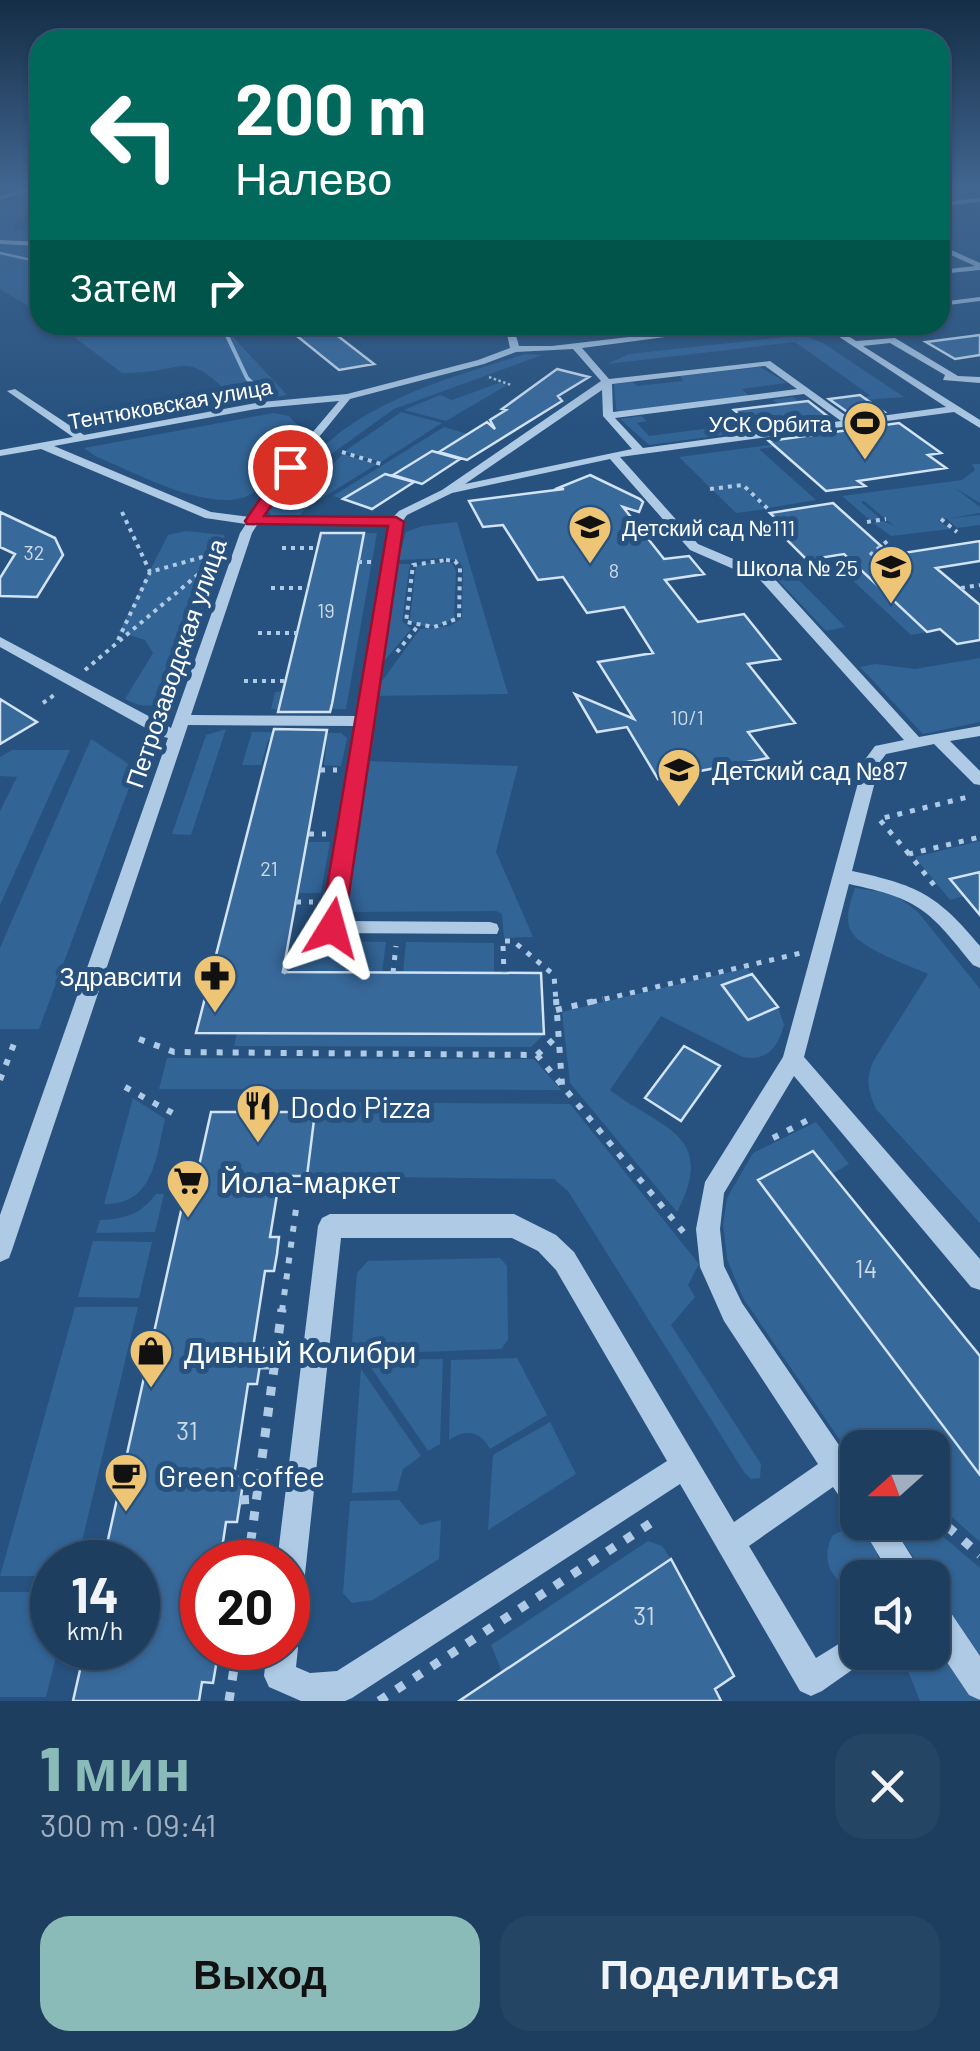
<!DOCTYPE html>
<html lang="ru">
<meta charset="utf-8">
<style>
body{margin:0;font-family:Barlow,sans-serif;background:#254565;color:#f1f3f6;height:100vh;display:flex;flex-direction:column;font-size:38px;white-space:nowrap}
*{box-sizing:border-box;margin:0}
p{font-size:32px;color:#a0aebd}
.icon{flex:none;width:55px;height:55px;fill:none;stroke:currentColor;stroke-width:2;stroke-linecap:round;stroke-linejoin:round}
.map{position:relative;height:1701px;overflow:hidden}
.side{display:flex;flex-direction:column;background:#1d3e5f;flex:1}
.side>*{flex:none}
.top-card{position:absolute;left:30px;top:30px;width:920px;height:305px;border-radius:30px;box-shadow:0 2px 8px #0004,0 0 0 2px #3b5774;background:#00695c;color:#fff;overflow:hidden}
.needle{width:65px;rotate:249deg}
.buttons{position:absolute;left:840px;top:1430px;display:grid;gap:20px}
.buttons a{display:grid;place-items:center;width:110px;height:110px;border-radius:20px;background:#1d3e5f;box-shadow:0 2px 8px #0004,0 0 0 2px #3b5774;font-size:50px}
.speed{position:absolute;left:30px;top:1540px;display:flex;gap:20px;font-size:50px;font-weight:700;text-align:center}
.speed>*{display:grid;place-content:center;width:130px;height:130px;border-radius:50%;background:#1d3e5f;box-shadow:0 2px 8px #0004,0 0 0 2px #3b5774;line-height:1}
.speed small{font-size:25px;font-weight:400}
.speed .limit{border:15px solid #d22;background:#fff;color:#111}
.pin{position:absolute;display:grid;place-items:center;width:85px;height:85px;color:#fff;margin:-42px;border:5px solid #fff;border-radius:50%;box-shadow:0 2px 10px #0007}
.me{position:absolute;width:110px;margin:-55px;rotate:8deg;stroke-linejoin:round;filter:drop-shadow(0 0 8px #0008)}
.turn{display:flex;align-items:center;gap:35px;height:210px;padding:0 40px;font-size:45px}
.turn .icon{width:130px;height:130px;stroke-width:2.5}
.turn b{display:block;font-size:70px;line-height:85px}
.then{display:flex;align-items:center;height:95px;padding:0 40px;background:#0003;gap:20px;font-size:38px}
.round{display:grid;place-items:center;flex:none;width:105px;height:105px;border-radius:30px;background:#254565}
.overview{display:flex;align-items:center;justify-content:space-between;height:170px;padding:0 40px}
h1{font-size:60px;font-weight:800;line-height:75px;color:#8bbbb9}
.action{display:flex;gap:20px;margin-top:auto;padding:20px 40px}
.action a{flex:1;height:115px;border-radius:30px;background:#8bbbb9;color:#111;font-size:40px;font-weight:800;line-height:115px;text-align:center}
.action a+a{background:#254565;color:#f1f3f6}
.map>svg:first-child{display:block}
.green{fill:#326496}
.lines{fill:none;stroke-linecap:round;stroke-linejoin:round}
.stream-far1{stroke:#a3c5e6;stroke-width:2.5}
.stream{stroke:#a3c5e6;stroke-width:4}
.building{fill:#38699b;stroke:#d1e3f4;stroke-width:2.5}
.path-far4{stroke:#aecae5;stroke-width:2.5;stroke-dasharray:2.5 2.5;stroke-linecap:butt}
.path-far3{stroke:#aecae5;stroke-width:4;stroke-dasharray:4 5;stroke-linecap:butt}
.path-far2{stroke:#aecae5;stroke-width:5;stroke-dasharray:5 8;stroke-linecap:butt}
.path-far1{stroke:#aecae5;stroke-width:6;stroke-dasharray:6 10;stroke-linecap:butt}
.path{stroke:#aecae5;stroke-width:9;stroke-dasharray:9 12;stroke-linecap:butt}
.minor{fill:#aecae5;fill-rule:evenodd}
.route{fill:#e11d48;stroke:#92132f;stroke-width:2.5}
.labels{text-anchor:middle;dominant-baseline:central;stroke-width:10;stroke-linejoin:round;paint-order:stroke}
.number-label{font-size:20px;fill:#cddae6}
.far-street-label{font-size:22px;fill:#fff;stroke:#27527f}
.far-poi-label{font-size:22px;fill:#fff;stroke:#27527f;text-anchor:end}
.street-label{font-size:25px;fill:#fff;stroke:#27527f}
.poi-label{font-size:25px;fill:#fff;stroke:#27527f;text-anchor:start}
.near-number-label{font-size:25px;fill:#cddae6}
.near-poi-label{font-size:30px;fill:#fff;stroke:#27527f;text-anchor:start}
</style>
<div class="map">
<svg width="980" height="1701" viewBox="0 0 980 1701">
<rect width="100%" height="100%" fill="#27527f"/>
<path class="green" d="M 0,189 L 40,189 L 40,208 L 18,218 L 13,228 L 40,234 L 40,313 L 0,289 Z
M 58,325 L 234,325 L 234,338 L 287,395 L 240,404 C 180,344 194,373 122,373 Z
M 803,335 L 823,343 L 904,397 L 838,402 L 831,397 L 846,400 L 871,396 L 795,342 L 607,364 L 629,354 Z
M 525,354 L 542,355 L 394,409 L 323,460 L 307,479 L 288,489 C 342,405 435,383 525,354 Z
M 760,367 L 787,383 L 742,389 L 749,396 L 621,412 L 616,409 L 614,384 L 632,382 L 637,386 L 683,381 L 680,376 Z
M 499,383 L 507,385 L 446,421 L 404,410 L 440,395 L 452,400 Z
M 793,397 L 824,421 L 649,445 L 620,419 L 641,416 L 647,421 L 637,423 L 649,436 L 805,416 L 772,400 Z
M 401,412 L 442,423 L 381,462 L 344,452 Z
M 274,413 L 289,416 L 300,428 C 288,447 274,478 256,491 C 219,520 133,471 95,456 L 84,448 Z
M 444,427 L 468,434 L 392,476 L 384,474 L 343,499 L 333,496 Z
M 829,437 L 831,439 L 759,449 L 816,500 L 768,508 L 742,485 L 765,509 L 736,513 L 679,457 Z
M 343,454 L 377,464 L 306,508 L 299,517 L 271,517 L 269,511 L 280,498 L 318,479 Z
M 972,464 L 980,464 L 980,503 L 955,488 L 980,507 L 980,513 L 951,518 L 980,515 L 980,525 L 957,528 L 946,518 L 938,520 L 950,529 L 891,536 L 873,523 L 884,521 L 894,526 L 864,501 L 861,502 L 881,519 L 870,520 L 842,496 L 962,480 L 975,470 Z
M 457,522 L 508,694 L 371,696 L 420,629 L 450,626 L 462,618 L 463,568 L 459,561 L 445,558 L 398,560 L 406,532 L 422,526 Z
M 186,531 L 224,535 L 228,545 L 175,696 C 155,706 145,710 125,699 L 153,653 L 145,640 L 119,632 L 168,535 Z
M 364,533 L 377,533 L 346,709 L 271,709 L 275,692 L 283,691 L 280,704 L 332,704 Z
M 426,563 L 452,563 L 456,571 L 454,617 C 445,628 421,630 410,620 L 416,566 Z
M 392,564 L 410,564 L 402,621 L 411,629 L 375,672 Z
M 865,573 L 927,632 L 911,635 L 848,576 Z
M 796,577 L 845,627 L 826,631 L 778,580 Z
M 980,658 L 980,722 L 923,734 L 860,667 L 875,664 L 915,669 Z
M 226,729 L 191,835 L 172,834 L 206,735 Z
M 252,732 L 341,733 L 347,738 L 341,766 L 324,765 L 327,740 L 268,740 L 261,765 L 242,765 Z
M 91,739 L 136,769 L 39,1029 L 0,1029 L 0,948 Z
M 12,750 L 70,750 L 0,905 L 0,811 L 17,777 L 0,776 L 0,757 Z
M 366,761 L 518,766 L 496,852 L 533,937 L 504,938 L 502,914 L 496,911 L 352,912 L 341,906 Z
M 980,841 L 980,872 L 950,879 L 964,896 L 950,900 L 915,857 Z
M 308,842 L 330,842 L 321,893 L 299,893 Z
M 855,888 L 894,894 L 918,912 L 980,989 L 980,1223 L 876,1109 C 868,1090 865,1079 874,1060 L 928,974 C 909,965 857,948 850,929 C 845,916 851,900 855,888 Z
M 327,941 L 386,942 L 382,972 L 290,972 Z
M 406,942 L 494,943 L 494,973 L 403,973 Z
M 747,968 L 752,974 L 722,986 L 747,1019 L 778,1007 L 784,1025 C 778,1047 767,1062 743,1057 L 661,1016 L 610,1090 C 660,1129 718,1133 677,1212 L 570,1083 L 562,1012 Z
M 237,1033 L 544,1034 L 531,1047 L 234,1046 Z
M 167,1058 L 534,1059 L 561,1090 L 159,1089 Z
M 133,1098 L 165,1119 C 156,1157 154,1205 104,1204 Z
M 317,1102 L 570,1104 L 699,1264 L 688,1285 L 695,1297 L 671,1325 L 761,1464 L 760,1478 L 751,1479 L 744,1472 L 568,1191 L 554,1179 L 307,1176 Z
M 816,1122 L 849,1164 L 832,1174 L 813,1151 L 758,1181 L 980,1475 L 980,1542 L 933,1500 L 932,1448 L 858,1448 L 857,1465 L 743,1298 L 727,1259 L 723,1225 L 727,1198 L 753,1153 Z
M 156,1194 L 164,1194 L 155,1232 L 96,1233 L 100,1220 C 125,1219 140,1215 156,1194 Z
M 93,1241 L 152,1242 L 139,1298 L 78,1297 Z
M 500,1258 L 507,1266 L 508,1340 L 501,1349 L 366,1354 L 352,1342 L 357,1273 L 368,1261 Z
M 75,1307 L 138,1307 L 77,1562 L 52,1562 L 52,1576 L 0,1576 Z
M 517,1358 L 547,1415 L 490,1449 C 480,1430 465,1429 449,1440 L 451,1360 Z
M 443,1359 L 440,1444 L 428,1451 L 366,1360 Z
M 361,1369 L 421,1456 L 403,1469 L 397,1491 L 352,1493 Z
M 550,1422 L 576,1474 L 488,1530 L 493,1455 Z
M 399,1500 L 420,1525 L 441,1520 L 439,1559 L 373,1600 L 352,1603 L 343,1593 L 350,1501 Z
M 890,1523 L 927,1523 L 980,1568 L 980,1656 L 933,1585 L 932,1578 L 927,1577 Z
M 848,1528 L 874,1544 L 881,1565 L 880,1577 L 858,1578 L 857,1591 C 832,1583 819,1559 833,1535 Z
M 648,1541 L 662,1546 L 671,1559 L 502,1672 L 491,1645 Z
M 0,1592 L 52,1592 L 52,1648 L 58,1648 L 46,1697 L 0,1697 Z
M 933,1634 L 941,1640 L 979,1701 L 920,1701 L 901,1653 L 932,1652 Z"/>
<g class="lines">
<path class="stream-far1" d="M 0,253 L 40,262"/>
<path class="stream" d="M 222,325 L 247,378 L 262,393"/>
</g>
<path class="building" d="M 325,326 L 374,364 L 339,370 L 292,332 Z
M 980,335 L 980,355 L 955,359 L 926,342 Z
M 557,369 L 589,377 L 558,396 L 562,401 L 467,460 L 439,452 L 487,422 L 495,429 L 490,420 L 506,410 L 502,409 Z
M 860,395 L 884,412 L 853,416 L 829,399 Z
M 808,401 L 831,419 L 755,429 L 734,410 Z
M 899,423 L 941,453 L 928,455 L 946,468 L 858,481 L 865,486 L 826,491 L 769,441 Z
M 432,451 L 460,459 L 422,484 L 393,475 Z
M 385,474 L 414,482 L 372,509 L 343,499 Z
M 590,475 L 640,499 L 643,502 L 639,512 L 623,507 L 664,559 L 689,556 L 704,574 L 665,580 L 698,622 L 744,614 L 780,659 L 748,664 L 795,723 L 748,732 L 768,758 L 658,779 L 627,727 L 597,732 L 575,694 L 634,719 L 598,662 L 653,653 L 624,607 L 587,613 L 563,577 L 538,580 L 503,525 L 483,527 L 469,501 L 564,489 L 558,488 Z
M 833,503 L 891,555 L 980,541 L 980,561 L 936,568 L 980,605 L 980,640 L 957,644 L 940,629 L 927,632 L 844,554 L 807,560 L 784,537 L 794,536 L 770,513 Z
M 0,512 L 55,538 L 63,555 L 37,597 L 0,596 L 0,578 L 15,554 L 0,547 Z
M 321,533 L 364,533 L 332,704 L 330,712 L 278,712 Z
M 0,699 L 37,722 L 0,744 Z
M 274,729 L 327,730 L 283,972 L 541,973 L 544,1034 L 196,1033 Z
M 980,872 L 980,915 L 950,879 Z
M 752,974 L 778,1007 L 748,1020 L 722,985 Z
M 684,1046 L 720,1066 L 681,1121 L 645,1098 Z
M 211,1112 L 315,1112 L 307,1176 L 280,1176 L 270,1237 L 279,1237 L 277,1254 L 274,1271 L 265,1271 L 253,1348 L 263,1348 L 260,1365 L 257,1384 L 248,1384 L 234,1476 L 244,1477 L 237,1522 L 226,1522 L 220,1562 L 202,1562 L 202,1648 L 219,1648 L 213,1683 L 202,1682 L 199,1701 L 73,1701 L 85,1648 L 138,1648 L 138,1562 L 103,1562 L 183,1202 L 191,1202 Z
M 813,1151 L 980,1356 L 980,1475 L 758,1180 Z
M 671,1559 L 734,1676 L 715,1689 L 721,1701 L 459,1701 Z"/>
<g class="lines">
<path class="path-far4" d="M 489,377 L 511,385"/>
<path class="path-far3" d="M 342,452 L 381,464
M 710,489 L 743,485 L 768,509
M 122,512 L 150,572
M 941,519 L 957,532
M 867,522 L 886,519
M 282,548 L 318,548
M 870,555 L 890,539
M 446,560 L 455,561 L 460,568 L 459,618 L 434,627 L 406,622 L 413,565 Z
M 358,562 L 372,562
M 836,577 L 849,559
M 271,588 L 308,588
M 961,588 L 980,585
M 258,633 L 297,633
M 118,640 L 150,572 L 220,552
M 397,652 L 417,627
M 85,670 L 214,561
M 244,681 L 285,681
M 43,703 L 57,693"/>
<path class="path-far2" d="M 320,770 L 337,770
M 309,834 L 326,834
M 909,854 L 879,819 L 972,796
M 934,885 L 909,854 L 980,837
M 296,902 L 313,902
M 505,941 L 513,941 L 554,975 L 556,1002
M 503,946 L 504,973
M 283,973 L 318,941
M 393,973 L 396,946
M 592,1002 L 801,953"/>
<path class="path-far1" d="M 556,999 L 562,1085
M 556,1010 L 603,999
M 139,1039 L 174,1052 L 537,1055 L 685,1234
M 537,1055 L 557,1036
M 0,1080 L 17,1036
M 125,1087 L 176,1115
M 773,1138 L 812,1118
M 282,1311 L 296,1209"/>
<path class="path" d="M 260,1365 L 275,1365
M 240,1500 L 256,1499
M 932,1513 L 980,1555
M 248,1562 L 282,1309
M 218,1656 L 235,1656
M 229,1701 L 237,1648
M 379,1701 L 657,1519"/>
<path class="minor" d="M 25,189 L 34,189 L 0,200 L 0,196 Z
M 980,198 L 980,202 L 940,206 L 940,202 Z
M 0,240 L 40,242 L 40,246 L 0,244 Z
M 940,245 L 980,263 L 980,270 L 940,274 L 940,270 L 975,266 L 940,250 Z
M 980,297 L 980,301 L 940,306 L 940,302 Z
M 505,325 L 513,325 L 519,346 L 552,346 L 731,325 L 757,325 L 582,348 L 609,379 L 770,361 L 852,420 L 946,407 L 821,325 L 831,325 L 856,341 L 895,338 L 958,376 L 980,377 L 980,383 L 943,380 L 945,375 L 890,343 L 863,346 L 980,420 L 980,428 L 954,412 L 620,457 L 698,544 L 771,575 L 919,737 L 980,726 L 980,736 L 950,741 L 980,771 L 980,785 L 974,784 L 934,744 L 886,754 L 880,762 L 852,871 C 917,885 937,894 980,946 L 980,968 L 973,965 C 929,910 920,899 849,884 L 804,1057 L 980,1259 L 980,1290 L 971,1287 L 794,1076 L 724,1193 L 720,1229 L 724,1266 L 742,1303 L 858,1473 L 858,1513 L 848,1509 L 833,1487 L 749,1546 L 816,1658 L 858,1632 L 858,1652 L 871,1652 L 869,1658 L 822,1691 L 811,1696 L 800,1691 L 680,1484 L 352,1698 L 345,1701 L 301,1701 L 269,1687 L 264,1676 L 267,1648 L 288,1648 L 288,1635 L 293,1637 L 298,1648 L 296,1667 L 310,1673 L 337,1671 L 667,1461 L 556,1270 L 538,1251 L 512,1238 L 341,1238 L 303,1593 L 299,1604 L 288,1608 L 288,1562 L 277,1562 L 318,1226 L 322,1218 L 330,1214 L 514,1214 L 556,1235 L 574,1252 L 734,1522 L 818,1464 L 724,1321 L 700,1267 L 696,1229 L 705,1182 L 783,1057 L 864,761 L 875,746 L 904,740 L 761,581 L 690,550 L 610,459 L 452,493 L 407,515 L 402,522 L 342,921 L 490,922 L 497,924 L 499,929 L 497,934 L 325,933 L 323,928 L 356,726 L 188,725 L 12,1250 L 9,1258 L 0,1262 L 0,1215 L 168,738 L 160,736 L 0,647 L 0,637 L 171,728 L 240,533 L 246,524 L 205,518 L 41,449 L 0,456 L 0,450 L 73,437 L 7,391 L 15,389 L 84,435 L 262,402 L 347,394 L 478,360 L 510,348 ZM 573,349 L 601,381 L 442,490 L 399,511 L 393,517 L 262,517 L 293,469 L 350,399 L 484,364 L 516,352 ZM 765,366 L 797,389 L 613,412 L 612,384 ZM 602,390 L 603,416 L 632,449 L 465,484 ZM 804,394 L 841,421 L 643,448 L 615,418 ZM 339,401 L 285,465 L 250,517 L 211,512 L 54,446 L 262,408 ZM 257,525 L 389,525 L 358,716 L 191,715 L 252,533 Z
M 859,1522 L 890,1522 L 925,1578 L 892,1578 Z
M 932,1597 L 943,1601 L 980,1656 L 980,1700 L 969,1695 L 932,1640 Z"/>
</g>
<linearGradient id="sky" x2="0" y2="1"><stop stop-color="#152d46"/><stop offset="0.44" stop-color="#416690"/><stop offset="1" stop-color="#416690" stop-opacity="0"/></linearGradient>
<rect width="980" height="427" fill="url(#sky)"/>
<path class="route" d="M 284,464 L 297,467 L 264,516 L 396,517 L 404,522 L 344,928 L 340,934 L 323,934 L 320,928 L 388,526 L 247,524 L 245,521 Z"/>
<defs>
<symbol id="stadium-pin" viewBox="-11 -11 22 30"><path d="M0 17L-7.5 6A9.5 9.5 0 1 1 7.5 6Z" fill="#edc574" stroke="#27527f"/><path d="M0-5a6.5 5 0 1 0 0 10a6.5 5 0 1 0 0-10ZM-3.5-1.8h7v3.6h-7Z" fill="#111"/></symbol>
<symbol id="school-pin" viewBox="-11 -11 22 30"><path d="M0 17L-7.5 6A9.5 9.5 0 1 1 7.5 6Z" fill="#edc574" stroke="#27527f"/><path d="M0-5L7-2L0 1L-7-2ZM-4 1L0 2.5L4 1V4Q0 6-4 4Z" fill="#111"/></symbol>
<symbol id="pharmacy-pin" viewBox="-11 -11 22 30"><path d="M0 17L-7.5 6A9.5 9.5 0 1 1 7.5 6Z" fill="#edc574" stroke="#27527f"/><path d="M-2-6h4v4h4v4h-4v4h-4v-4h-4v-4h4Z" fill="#111"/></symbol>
<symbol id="restaurant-pin" viewBox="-11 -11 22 30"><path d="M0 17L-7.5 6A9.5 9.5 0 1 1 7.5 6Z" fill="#edc574" stroke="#27527f"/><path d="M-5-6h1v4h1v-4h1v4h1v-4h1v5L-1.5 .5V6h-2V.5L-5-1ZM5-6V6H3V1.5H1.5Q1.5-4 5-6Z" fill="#111"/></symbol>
<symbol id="supermarket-pin" viewBox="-11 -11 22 30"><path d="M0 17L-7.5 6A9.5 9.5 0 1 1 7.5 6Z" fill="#edc574" stroke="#27527f"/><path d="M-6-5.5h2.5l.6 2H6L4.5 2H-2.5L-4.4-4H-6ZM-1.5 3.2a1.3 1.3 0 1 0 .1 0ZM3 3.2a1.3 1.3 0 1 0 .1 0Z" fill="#111"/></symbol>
<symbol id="shop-pin" viewBox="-11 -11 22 30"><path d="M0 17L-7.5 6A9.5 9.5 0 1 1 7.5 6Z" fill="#edc574" stroke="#27527f"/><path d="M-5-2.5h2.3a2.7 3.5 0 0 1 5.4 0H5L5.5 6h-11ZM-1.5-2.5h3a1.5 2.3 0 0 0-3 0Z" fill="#111"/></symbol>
<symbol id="cafe-pin" viewBox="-11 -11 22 30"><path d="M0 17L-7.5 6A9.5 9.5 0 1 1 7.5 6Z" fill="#edc574" stroke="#27527f"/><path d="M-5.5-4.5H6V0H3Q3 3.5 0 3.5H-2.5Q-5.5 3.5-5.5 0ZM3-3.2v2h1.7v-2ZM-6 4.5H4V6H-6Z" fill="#111"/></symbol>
</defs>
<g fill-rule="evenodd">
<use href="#stadium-pin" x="840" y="398" width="50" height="68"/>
<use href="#school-pin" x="565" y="502" width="50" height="68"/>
<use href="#school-pin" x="866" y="542" width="50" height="68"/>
<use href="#school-pin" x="654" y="745" width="50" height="68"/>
<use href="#pharmacy-pin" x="190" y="951" width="50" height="68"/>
<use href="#restaurant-pin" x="233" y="1081" width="50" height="68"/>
<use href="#supermarket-pin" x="163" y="1156" width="50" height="68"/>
<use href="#shop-pin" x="126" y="1326" width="50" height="68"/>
<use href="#cafe-pin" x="101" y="1450" width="50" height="68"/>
</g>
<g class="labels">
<g class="number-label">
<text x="34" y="552">32</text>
<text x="614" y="570">8</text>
<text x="326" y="610">19</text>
<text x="687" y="717">10/1</text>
<text x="269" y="868">21</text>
</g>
<g class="far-street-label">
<text transform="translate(170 403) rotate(-10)">Тентюковская улица</text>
</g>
<g class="far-poi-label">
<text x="832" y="423">УСК Орбита</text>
<text x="622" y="527" text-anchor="start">Детский сад №111</text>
<text x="858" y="567">Школа № 25</text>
</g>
<g class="street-label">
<text transform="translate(175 663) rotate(-71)">Петрозаводская улица</text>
</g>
<g class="poi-label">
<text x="712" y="770">Детский сад №87</text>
<text x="182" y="976" text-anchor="end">Здравсити</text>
</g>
<g class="near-number-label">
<text x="866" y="1268">14</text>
<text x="187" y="1430">31</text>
<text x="644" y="1615">31</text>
</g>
<g class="near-poi-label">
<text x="290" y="1106">Dodo Pizza</text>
<text x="220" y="1181">Йола-маркет</text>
<text x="184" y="1351">Дивный Колибри</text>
<text x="158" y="1475">Green coffee</text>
</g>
</g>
</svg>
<div class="buttons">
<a><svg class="needle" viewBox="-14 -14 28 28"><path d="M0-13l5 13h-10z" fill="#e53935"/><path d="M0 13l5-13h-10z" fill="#a0aebd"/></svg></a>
<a><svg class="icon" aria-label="sound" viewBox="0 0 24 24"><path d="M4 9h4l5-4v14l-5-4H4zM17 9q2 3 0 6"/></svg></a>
</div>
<div class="speed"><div>14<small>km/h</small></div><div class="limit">20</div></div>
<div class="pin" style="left:290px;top:467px;background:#d93025"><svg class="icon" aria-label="arrive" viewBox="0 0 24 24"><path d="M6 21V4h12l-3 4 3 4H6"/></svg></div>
<svg class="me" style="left:332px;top:928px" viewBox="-20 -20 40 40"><path d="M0-17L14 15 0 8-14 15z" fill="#e11d48" stroke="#fff" stroke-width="4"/></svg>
<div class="top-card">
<div class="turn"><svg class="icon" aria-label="left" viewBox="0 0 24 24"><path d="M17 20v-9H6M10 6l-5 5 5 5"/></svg><div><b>200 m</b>Налево</div></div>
<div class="then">Затем<svg class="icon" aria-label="right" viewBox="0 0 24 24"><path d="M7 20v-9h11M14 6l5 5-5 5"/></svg></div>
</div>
</div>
<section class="side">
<div class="overview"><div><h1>1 мин</h1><p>300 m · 09:41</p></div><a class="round"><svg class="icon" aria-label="close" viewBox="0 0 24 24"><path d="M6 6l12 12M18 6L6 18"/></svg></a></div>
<div class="action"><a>Выход</a><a>Поделиться</a></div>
</section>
